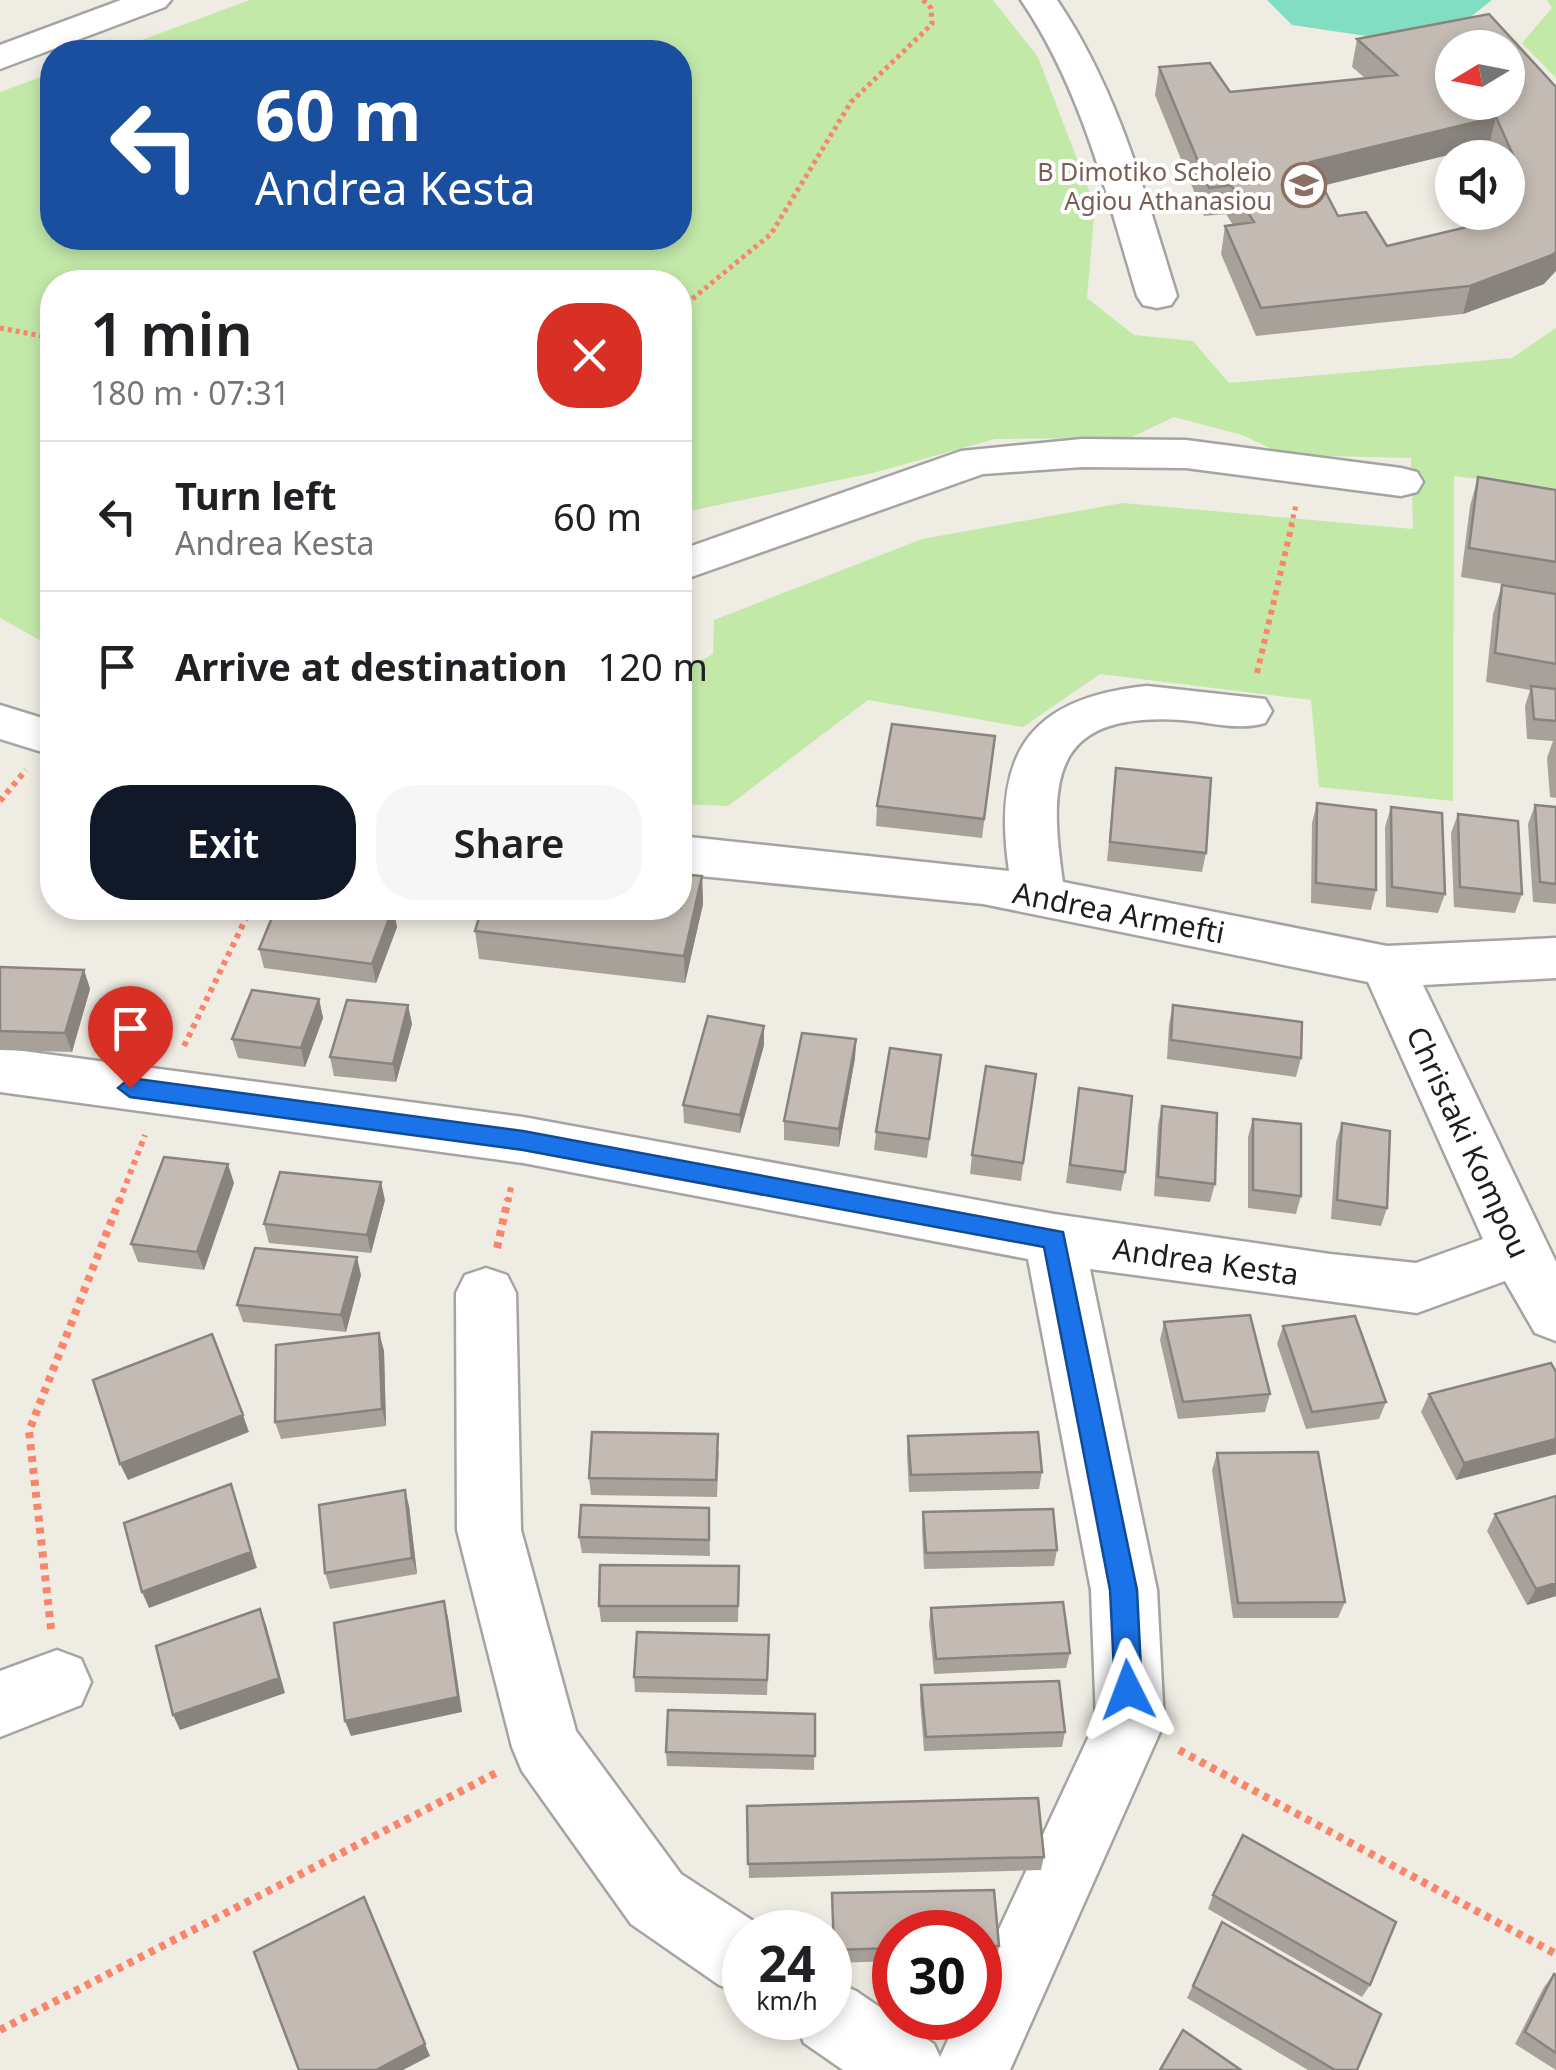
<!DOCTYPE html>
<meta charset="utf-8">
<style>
body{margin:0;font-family:"Noto Sans",sans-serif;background:#f6f6f6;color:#202124;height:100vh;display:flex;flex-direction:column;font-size:38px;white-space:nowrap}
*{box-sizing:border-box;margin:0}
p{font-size:32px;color:#757577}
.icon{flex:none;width:55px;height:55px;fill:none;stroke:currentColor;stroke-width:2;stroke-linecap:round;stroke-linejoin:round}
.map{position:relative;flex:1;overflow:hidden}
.drawer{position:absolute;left:40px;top:270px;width:652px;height:650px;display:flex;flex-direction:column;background:#fff;border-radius:40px;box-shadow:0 5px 15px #0003}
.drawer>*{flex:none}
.hud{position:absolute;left:40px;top:40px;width:652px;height:210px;border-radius:40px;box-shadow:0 5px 15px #0003;background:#1a4fa0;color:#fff;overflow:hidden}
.needle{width:65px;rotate:260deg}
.fabs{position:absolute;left:1435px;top:30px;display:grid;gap:20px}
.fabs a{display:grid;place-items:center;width:90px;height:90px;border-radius:50%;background:#fff;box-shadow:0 5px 15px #0003;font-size:50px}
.speed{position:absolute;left:722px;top:1910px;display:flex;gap:20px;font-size:50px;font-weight:700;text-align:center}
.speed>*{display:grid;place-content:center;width:130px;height:130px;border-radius:50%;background:#fff;box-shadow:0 5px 15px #0003;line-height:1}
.speed small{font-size:25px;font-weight:400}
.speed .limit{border:15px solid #d22;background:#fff;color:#111}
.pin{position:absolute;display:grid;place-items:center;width:85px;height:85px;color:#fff;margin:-102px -42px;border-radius:50% 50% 50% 0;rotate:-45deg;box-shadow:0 0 10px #0007}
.pin .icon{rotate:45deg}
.me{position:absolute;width:110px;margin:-55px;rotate:357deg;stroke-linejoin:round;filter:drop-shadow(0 0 8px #0008)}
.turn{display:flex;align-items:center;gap:35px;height:210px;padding:0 50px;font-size:45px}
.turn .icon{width:130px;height:130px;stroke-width:2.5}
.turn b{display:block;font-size:70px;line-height:85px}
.round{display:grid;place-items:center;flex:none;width:105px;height:105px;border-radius:40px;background:#f6f6f6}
.overview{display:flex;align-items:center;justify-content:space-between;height:170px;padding:0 50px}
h1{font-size:60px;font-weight:600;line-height:75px}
.primary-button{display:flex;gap:20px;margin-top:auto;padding:20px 50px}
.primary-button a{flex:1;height:115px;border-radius:40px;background:#111827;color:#fff;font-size:40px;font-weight:600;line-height:115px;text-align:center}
.primary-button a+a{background:#f6f6f6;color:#202124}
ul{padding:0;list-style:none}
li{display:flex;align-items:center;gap:30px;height:150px;padding:0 50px;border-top:2px solid #e0e0e0}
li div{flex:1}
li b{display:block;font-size:38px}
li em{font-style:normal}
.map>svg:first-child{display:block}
.grass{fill:#c3e9a9}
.pitch{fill:#81dec2}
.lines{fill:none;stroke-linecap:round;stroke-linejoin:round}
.minor-casing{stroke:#a4a4a4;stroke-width:5}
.path-far2{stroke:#f9856a;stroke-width:5;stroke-dasharray:4 4;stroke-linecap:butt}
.path-far1{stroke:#f9856a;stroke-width:6;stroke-dasharray:5 5;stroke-linecap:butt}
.path{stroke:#f9856a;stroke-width:8;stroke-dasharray:6 6;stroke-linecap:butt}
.minor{fill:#fff;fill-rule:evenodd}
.wall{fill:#a8a19a;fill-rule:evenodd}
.shaded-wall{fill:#88837d}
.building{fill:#c3bbb3;stroke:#88837d;stroke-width:2.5;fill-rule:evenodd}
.route{fill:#1a73e8;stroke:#114b97;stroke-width:2.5}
.labels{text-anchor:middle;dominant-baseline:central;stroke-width:8;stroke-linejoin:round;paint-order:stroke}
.far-education-label{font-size:25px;fill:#785e54;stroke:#fff;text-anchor:end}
.street-label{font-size:30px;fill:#1d1d1d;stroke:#fff}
</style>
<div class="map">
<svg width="1556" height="2070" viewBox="0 0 1556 2070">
<rect width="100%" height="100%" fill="#efece3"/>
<path class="grass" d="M 250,0 L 993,0 L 1038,57 L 1095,206 L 1087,298 L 1134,335 L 1193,341 L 1229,383 L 1512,358 L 1556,328 L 1556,488 L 1454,476 L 1453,801 L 1319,787 L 1311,700 L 1100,674 L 1023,727 L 868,700 L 728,806 L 680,804 L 680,672 L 713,654 L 714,620 L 922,539 L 1123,503 L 1413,529 L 1411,458 L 1285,455 L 1242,435 L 1174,417 L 1130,438 L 995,439 L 873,473 L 680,513 L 680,282 L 52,282 L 52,647 L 0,618 L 0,92 L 52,73 L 52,238 L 680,238 L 680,52 L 109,52 Z
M 1547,0 L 1556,0 L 1556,78 L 1522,43 L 1552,8 Z"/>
<path class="pitch" d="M 1267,0 L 1492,0 L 1464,22 L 1380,38 L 1292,25 Z"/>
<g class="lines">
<defs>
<path id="minor" d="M 121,0 L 171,0 L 165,7 L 0,69 L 0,45 Z
M 1021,0 L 1057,0 C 1118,90 1145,193 1177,296 L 1171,305 L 1157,308 L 1143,305 L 1137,296 C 1106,193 1082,90 1021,0 Z
M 1082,439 L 1186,440 L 1401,468 L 1417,472 L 1423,482 L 1417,492 L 1401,496 L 1186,468 L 1082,467 L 983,474 L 680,581 L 680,550 L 961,451 Z
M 1147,686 L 1265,699 L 1272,711 L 1265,723 C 1238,731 1210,722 1182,720 C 1054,712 1047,775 1063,882 L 1387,946 L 1556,938 L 1556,978 L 1423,985 L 1556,1262 L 1556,1341 L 1535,1333 L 1505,1281 L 1417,1313 L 1090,1269 L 1157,1590 L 1164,1723 L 1010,2070 L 843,2070 L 804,2043 L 793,2018 L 830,2018 L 830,1980 L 856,1991 L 934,2044 L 940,2057 L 958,2018 L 980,2018 L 980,1970 L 1096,1721 L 1091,1590 L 1028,1259 L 523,1163 L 0,1092 L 0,1048 L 523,1117 L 1054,1214 L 1330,1254 L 1416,1263 L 1483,1239 L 1368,982 L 983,904 L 680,874 L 680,836 L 1009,871 C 992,756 1027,698 1147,686 Z
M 0,705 L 52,721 L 52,755 L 0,739 Z
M 486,1268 L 507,1275 L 516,1293 L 521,1530 L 576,1731 L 681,1874 L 770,1932 L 745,1932 L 745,1995 L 719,1985 L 631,1924 L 522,1771 L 512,1747 L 457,1530 L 456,1293 L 465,1275 Z
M 57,1650 L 81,1659 L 91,1682 L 81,1705 L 0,1737 L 0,1671 Z"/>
</defs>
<use href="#minor" class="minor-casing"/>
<path class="path-far2" d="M 680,309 L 771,234 L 851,102 L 932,24 L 931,8 L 923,0
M 0,328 L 52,338
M 1291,526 L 1296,505"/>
<path class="path-far1" d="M 1257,673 L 1292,524
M 0,801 L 26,770
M 184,1046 L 251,908
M 119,1202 L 145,1135
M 508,1202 L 511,1187"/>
<path class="path" d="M 497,1248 L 508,1199
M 51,1629 L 29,1431 L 120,1199
M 1179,1750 L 1556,1954
M 0,2030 L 496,1773"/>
<use href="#minor" class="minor"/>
</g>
<path class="wall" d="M 1489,14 L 1544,284 L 1463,314 L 1256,336 L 1221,254 L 1225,226 L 1233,225 L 1226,214 L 1204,216 L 1155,95 L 1159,67 L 1230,92 L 1365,78 L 1352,67 L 1357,39 ZM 1489,145 L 1494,158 L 1508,158 L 1508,190 L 1480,224 L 1387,246 L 1338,216 L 1322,186 Z
M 1478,477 L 1556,490 L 1556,593 L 1461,577 L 1470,506 Z
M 1502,585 L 1556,594 L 1556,798 L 1550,797 L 1547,758 L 1553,741 L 1527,739 L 1525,706 L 1530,690 L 1486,682 L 1493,614 Z
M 995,736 L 982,838 L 876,826 L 877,806 Z
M 1116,768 L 1206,853 L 1202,872 L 1107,861 Z
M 1317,803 L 1376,890 L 1371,910 L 1311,903 L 1312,823 Z
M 1535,805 L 1556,807 L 1556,904 L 1533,902 L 1528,824 Z
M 1391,807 L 1445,894 L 1438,913 L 1386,907 L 1385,827 Z
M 1458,814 L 1522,894 L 1515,913 L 1454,907 L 1451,833 Z
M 702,876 L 703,904 L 685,983 L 479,959 L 475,931 Z
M 393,908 L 397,927 L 376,983 L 264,968 L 259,949 Z
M 0,967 L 84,970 L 90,989 L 72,1052 L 0,1050 Z
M 319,999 L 323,1018 L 305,1067 L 238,1058 L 232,1039 Z
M 408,1005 L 412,1024 L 396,1082 L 334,1076 L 330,1057 Z
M 1173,1005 L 1301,1058 L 1296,1077 L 1167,1059 L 1169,1024 Z
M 764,1026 L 764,1045 L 740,1133 L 684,1123 L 683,1105 Z
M 856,1039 L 855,1058 L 839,1147 L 784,1140 L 784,1121 Z
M 941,1055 L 927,1158 L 874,1150 L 876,1132 Z
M 1036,1074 L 1021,1181 L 970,1174 L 972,1155 Z
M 1079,1088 L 1125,1172 L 1121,1191 L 1066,1183 Z
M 1162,1106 L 1215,1184 L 1210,1202 L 1154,1196 L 1158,1125 Z
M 1253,1119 L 1301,1196 L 1296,1214 L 1248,1208 L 1248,1137 Z
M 1342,1123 L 1387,1208 L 1381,1226 L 1331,1219 L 1336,1142 Z
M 234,1183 L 204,1270 L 138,1262 L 131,1244 Z
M 385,1200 L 371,1253 L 269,1243 L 264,1224 Z
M 361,1275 L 346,1332 L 243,1322 L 237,1305 Z
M 1164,1322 L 1270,1394 L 1265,1412 L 1178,1419 L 1160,1340 Z
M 1283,1326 L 1386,1402 L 1379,1419 L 1306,1429 L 1277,1344 Z
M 379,1333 L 384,1351 L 386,1426 L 281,1439 L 275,1422 Z
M 1556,1372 L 1556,1454 L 1456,1480 L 1421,1412 L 1429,1394 Z
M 908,1436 L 1042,1472 L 1039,1489 L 909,1492 L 907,1453 Z
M 719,1451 L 717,1497 L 591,1495 L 589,1478 Z
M 1217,1453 L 1345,1602 L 1338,1618 L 1233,1618 L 1212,1470 Z
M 409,1506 L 417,1574 L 330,1589 L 325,1573 Z
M 709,1508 L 710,1556 L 582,1553 L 579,1537 Z
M 923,1512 L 1057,1550 L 1054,1566 L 924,1569 L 922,1529 Z
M 1495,1514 L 1556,1596 L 1527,1605 L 1487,1531 Z
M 739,1566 L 738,1622 L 601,1622 L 599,1606 Z
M 931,1608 L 1070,1653 L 1066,1668 L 934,1674 L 929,1624 Z
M 769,1650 L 767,1695 L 635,1692 L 634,1677 Z
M 921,1685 L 1065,1732 L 1062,1747 L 924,1751 L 920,1700 Z
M 815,1714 L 814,1770 L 667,1766 L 666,1752 Z
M 747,1806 L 1044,1857 L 1041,1870 L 749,1878 Z
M 994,1890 L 999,1946 L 997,1959 L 980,1959 L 980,1932 L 895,1932 L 895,1961 L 833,1963 L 832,1893 Z
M 1213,1895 L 1370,1985 L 1362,1997 L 1208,1909 Z
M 1222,1922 L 1357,2070 L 1308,2070 L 1187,1998 Z
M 1554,1974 L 1556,1975 L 1556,2070 L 1515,2044 L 1544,1987 Z"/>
<path class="shaded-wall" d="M 1496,117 L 1489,145 L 1304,190 L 1310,162 Z
M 1556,252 L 1556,271 L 1544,284 L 1463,314 L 1470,286 Z
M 702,876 L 703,904 L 685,983 L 684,956 Z
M 393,908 L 397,927 L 376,983 L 372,964 Z
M 84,970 L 90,989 L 72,1052 L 65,1033 Z
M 319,999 L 323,1018 L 305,1067 L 301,1048 Z
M 408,1005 L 412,1024 L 396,1082 L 393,1064 Z
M 764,1026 L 764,1045 L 740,1133 L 740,1115 Z
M 856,1039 L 855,1058 L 839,1147 L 839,1129 Z
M 228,1164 L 234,1183 L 204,1270 L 197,1252 Z
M 381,1182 L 385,1200 L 371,1253 L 367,1235 Z
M 357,1257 L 361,1275 L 346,1332 L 341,1315 Z
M 379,1333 L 384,1351 L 386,1426 L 382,1409 Z
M 243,1415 L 249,1432 L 128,1480 L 120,1464 Z
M 1556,1439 L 1556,1454 L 1456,1480 L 1464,1463 Z
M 231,1484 L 257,1568 L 149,1608 L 142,1592 Z
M 405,1490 L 409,1506 L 417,1574 L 412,1558 Z
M 1556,1583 L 1556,1596 L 1527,1605 L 1536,1589 Z
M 444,1601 L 448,1617 L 462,1712 L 351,1736 L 345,1721 Z
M 260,1609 L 266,1625 L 285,1693 L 180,1730 L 173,1715 Z
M 425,2044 L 430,2056 L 403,2070 L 376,2070 Z"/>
<path class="building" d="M 1489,14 L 1556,87 L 1556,252 L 1552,255 L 1470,286 L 1261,308 L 1225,226 L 1254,222 L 1231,185 L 1209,188 L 1159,67 L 1210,63 L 1230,92 L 1397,75 L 1357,39 ZM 1452,48 L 1508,48 L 1508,102 L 1452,102 ZM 1496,117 L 1522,175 L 1508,191 L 1508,212 L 1490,212 L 1480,224 L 1387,246 L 1366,212 L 1338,216 L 1310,162 Z
M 1478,477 L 1556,490 L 1556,562 L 1469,548 Z
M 1502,585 L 1556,594 L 1556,664 L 1495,653 Z
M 1531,686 L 1556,689 L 1556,721 L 1534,719 Z
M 892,724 L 995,736 L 984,819 L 877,806 Z
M 1116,768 L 1211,778 L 1206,853 L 1110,842 Z
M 1317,803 L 1376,810 L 1376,890 L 1316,883 Z
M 1535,805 L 1556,807 L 1556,884 L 1540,882 Z
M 1391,807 L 1442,813 L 1445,894 L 1392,887 Z
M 1458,814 L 1518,821 L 1522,894 L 1460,887 Z
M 680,874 L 702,876 L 684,956 L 475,931 L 482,908 L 680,908 Z
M 276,908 L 393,908 L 372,964 L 259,949 Z
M 0,967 L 84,970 L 65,1033 L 0,1031 Z
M 252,990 L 319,999 L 301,1048 L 232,1039 Z
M 347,1000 L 408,1005 L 393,1064 L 330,1057 Z
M 1173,1005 L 1302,1022 L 1301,1058 L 1171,1040 Z
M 708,1016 L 764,1026 L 740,1115 L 683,1105 Z
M 802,1033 L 856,1039 L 839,1129 L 784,1121 Z
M 890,1048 L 941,1055 L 929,1139 L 876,1132 Z
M 986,1066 L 1036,1074 L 1023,1163 L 972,1155 Z
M 1079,1088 L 1132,1096 L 1125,1172 L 1070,1165 Z
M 1162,1106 L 1217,1113 L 1215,1184 L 1158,1177 Z
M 1253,1119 L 1301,1124 L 1301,1196 L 1253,1190 Z
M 1342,1123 L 1390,1131 L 1387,1208 L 1337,1200 Z
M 164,1157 L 228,1164 L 197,1252 L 131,1244 Z
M 280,1172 L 381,1182 L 367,1235 L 264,1224 Z
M 255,1248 L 357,1257 L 341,1315 L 237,1305 Z
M 1250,1315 L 1270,1394 L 1183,1402 L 1164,1322 Z
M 1355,1316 L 1386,1402 L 1312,1412 L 1283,1326 Z
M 379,1333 L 382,1409 L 275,1422 L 276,1345 Z
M 212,1334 L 243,1415 L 120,1464 L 93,1380 Z
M 1551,1363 L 1556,1372 L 1556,1439 L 1464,1463 L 1429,1394 Z
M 592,1432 L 718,1434 L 716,1480 L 589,1478 Z
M 1038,1432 L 1042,1472 L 911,1475 L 908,1436 Z
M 1318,1452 L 1345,1602 L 1238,1603 L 1217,1453 Z
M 231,1484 L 251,1552 L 142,1592 L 124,1523 Z
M 405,1490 L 412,1558 L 325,1573 L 319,1505 Z
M 1556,1496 L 1556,1583 L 1536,1589 L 1495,1514 Z
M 581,1505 L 709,1508 L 709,1540 L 579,1537 Z
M 1053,1509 L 1057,1550 L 926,1553 L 923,1512 Z
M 600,1565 L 739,1566 L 738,1606 L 599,1606 Z
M 444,1601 L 458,1697 L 345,1721 L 334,1623 Z
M 1063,1602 L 1070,1653 L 936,1659 L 931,1608 Z
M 260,1609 L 279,1678 L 173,1715 L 156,1646 Z
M 637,1632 L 769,1635 L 767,1680 L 634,1677 Z
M 1059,1681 L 1065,1732 L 926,1737 L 921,1685 Z
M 668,1710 L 815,1714 L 815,1756 L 666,1752 Z
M 1038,1798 L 1044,1857 L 748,1864 L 747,1806 Z
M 1243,1835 L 1396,1922 L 1370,1985 L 1213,1895 Z
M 994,1890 L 999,1946 L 980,1946 L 980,1932 L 895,1932 L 895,1948 L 834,1950 L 832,1893 Z
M 364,1897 L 425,2044 L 376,2070 L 299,2070 L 254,1952 Z
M 1222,1922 L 1381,2014 L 1357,2070 L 1335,2070 L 1193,1986 Z
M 1554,1974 L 1556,1975 L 1556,2053 L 1525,2032 Z
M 1183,2030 L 1241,2070 L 1160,2070 Z"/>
<path class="route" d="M 130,1078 L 523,1131 L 1063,1232 L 1137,1590 L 1142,1690 L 1138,1699 L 1128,1703 L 1119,1699 L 1115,1690 L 1110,1590 L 1044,1247 L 523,1150 L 130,1097 L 118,1088 Z"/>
<defs>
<symbol id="school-ring" viewBox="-11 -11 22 22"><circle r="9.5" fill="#fff" stroke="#8d6e63" stroke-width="1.5"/><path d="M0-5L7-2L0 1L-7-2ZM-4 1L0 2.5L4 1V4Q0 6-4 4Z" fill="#8d6e63"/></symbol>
</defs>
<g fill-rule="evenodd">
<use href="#school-ring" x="1279" y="160" width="50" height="50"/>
</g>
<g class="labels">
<g class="far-education-label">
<text x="1272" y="171">B Dimotiko Scholeio<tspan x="1272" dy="29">Agiou Athanasiou</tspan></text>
</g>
<g class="street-label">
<text transform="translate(1119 912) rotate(11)">Andrea Armefti</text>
<text transform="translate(1469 1142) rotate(65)">Christaki Kompou</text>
<text transform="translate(1206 1261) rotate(8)">Andrea Kesta</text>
</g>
</g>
</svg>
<div class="fabs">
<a><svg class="needle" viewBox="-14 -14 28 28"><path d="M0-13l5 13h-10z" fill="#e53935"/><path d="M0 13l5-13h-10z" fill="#757577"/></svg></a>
<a><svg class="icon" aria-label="sound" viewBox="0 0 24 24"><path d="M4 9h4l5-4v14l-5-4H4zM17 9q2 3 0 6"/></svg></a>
</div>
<div class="speed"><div>24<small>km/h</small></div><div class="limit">30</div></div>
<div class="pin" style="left:130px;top:1088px;background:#d93025"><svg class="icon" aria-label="arrive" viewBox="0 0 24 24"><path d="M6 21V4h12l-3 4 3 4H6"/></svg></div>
<svg class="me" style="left:1128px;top:1690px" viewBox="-20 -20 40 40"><path d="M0-17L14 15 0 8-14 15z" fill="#1a73e8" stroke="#fff" stroke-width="4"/></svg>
<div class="hud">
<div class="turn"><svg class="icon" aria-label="left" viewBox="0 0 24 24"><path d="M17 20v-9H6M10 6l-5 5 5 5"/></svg><div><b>60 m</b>Andrea Kesta</div></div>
</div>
<section class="drawer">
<div class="overview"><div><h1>1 min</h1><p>180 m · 07:31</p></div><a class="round" style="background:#d93025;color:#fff"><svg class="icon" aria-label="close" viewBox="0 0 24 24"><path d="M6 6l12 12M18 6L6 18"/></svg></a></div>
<ul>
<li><svg class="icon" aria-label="left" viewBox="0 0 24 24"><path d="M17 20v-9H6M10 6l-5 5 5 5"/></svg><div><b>Turn left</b><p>Andrea Kesta</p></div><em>60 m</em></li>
<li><svg class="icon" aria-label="arrive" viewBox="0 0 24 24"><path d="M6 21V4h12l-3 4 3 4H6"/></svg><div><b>Arrive at destination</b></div><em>120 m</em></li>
</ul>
<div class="primary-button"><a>Exit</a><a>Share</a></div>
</section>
</div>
